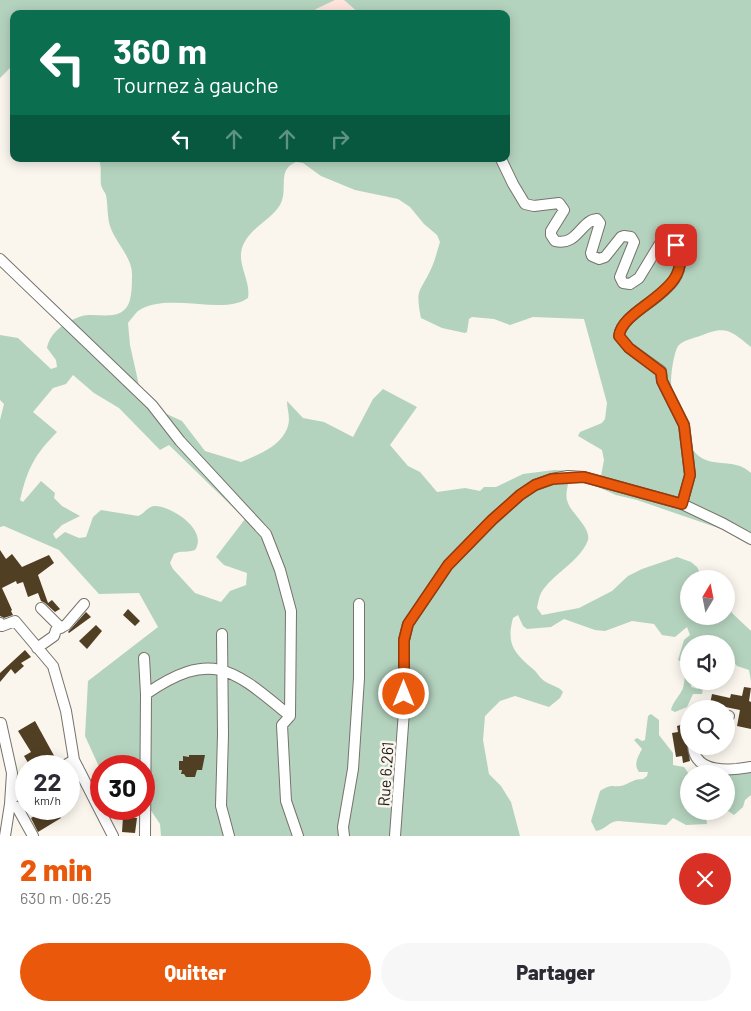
<!DOCTYPE html>
<html lang="fr">
<meta charset="utf-8">
<style>
body{margin:0;font-family:Barlow,sans-serif;background:#f7f7f7;color:#2b2b33;height:100vh;display:flex;flex-direction:column;font-size:19px;white-space:nowrap}
*{box-sizing:border-box;margin:0}
p{font-size:16px;color:#7c7c81}
.icon{flex:none;width:28px;height:28px;fill:none;stroke:currentColor;stroke-width:2;stroke-linecap:round;stroke-linejoin:round}
.map{position:relative;height:836px;overflow:hidden}
.panel{display:flex;flex-direction:column;background:#fff;flex:1}
.panel>*{flex:none}
.top-card{position:absolute;left:10px;top:10px;width:500px;height:152px;border-radius:10px;box-shadow:0 2px 12px #0003;background:#0b6e4f;color:#fff;overflow:hidden}
.needle{width:32px;rotate:10deg}
.tools{position:absolute;left:680px;top:570px;display:grid;gap:10px}
.tools a{display:grid;place-items:center;width:55px;height:55px;border-radius:50%;background:#fff;box-shadow:0 2px 12px #0003;font-size:25px}
.speed{position:absolute;left:15px;top:755px;display:flex;gap:10px;font-size:25px;font-weight:700;text-align:center}
.speed>*{display:grid;place-content:center;width:65px;height:65px;border-radius:50%;background:#fff;box-shadow:0 2px 12px #0003;line-height:1}
.speed small{font-size:12px;font-weight:400}
.speed .limit{border:8px solid #d22;background:#fff;color:#111}
.pin{position:absolute;display:grid;place-items:center;width:42px;height:42px;color:#fff;margin:-21px;border-radius:10px;box-shadow:0 2px 8px #0006}
.me{position:absolute;width:55px;margin:-28px;rotate:0deg;stroke-linejoin:round;filter:drop-shadow(0 0 4px #0008)}
.turn{display:flex;align-items:center;gap:18px;height:105px;padding:0 20px;font-size:22px}
.turn .icon{width:65px;height:65px;stroke-width:2.5}
.turn b{display:block;font-size:35px;line-height:42px}
.lanes{display:flex;align-items:center;height:48px;padding:0 20px;background:#0003;justify-content:center;gap:25px;direction:ltr}
.lanes .off{opacity:.35}
.round{display:grid;place-items:center;flex:none;width:52px;height:52px;border-radius:26px;background:#f7f7f7}
.head{display:flex;align-items:center;justify-content:space-between;height:85px;padding:0 20px}
h1{font-size:30px;font-weight:800;line-height:38px;color:#ea580c}
.button{display:flex;gap:10px;margin-top:auto;padding:10px 20px}
.button a{flex:1;height:58px;border-radius:30px;background:#ea580c;color:#fff;font-size:20px;font-weight:800;line-height:58px;text-align:center}
.button a+a{background:#f7f7f7;color:#2b2b33}
.map>svg:first-child{display:block}
.industrial{fill:#ffe5dd}
.green{fill:#b4d3be;fill-rule:evenodd}
.building{fill:#513f24}
.lines{fill:none;stroke-linecap:round;stroke-linejoin:round}
.minor-casing{stroke:#77726b;stroke-width:12}
.minor{stroke:#fff;stroke-width:10}
.route-casing{stroke:#983908;stroke-width:12}
.route{stroke:#ea580c;stroke-width:9}
.labels{text-anchor:middle;dominant-baseline:central;stroke-width:5;stroke-linejoin:round;paint-order:stroke}
.street-label{font-size:16px;fill:#1c1a18;stroke:#faf5ed}
</style>
<div class="map">
<svg width="751" height="836" viewBox="0 0 751 836">
<rect width="100%" height="100%" fill="#faf5ed"/>
<path class="industrial" d="M 335,0 L 344,0 L 360,14 L 314,14 L 316,9 Z"/>
<path class="green" d="M 0,0 L 335,0 L 316,9 L 314,14 L 14,14 L 14,64 L 0,78 Z
M 344,0 L 751,0 L 751,347 C 730,330 726,325 700,336 C 694,338 684,340 679,345 C 674,349 669,383 672,389 C 675,396 680,402 682,410 C 685,421 686,440 693,450 C 708,471 734,456 751,473 L 751,546 L 743,538 L 730,532 L 637,500 L 616,495 L 582,480 L 575,479 L 568,484 C 567,490 565,497 568,503 C 572,514 591,528 588,540 C 580,562 553,573 541,593 C 539,597 538,603 537,608 L 542,615 L 579,608 L 612,591 L 628,576 L 642,569 L 677,557 L 691,562 L 697,567 L 703,579 L 689,579 L 689,616 L 726,616 L 726,600 L 732,613 L 751,631 L 751,681 L 749,670 L 737,666 L 731,659 L 729,660 L 726,674 L 726,644 L 689,644 L 689,681 L 692,681 L 691,687 L 698,689 L 703,682 L 709,685 L 703,689 L 702,694 L 693,694 L 687,707 L 675,712 L 671,710 C 673,701 680,696 683,688 C 685,681 685,672 685,664 L 678,660 L 684,640 L 690,635 L 687,627 L 675,637 L 662,635 L 654,624 L 632,621 L 605,631 L 595,630 L 564,619 L 551,627 L 527,629 L 523,626 L 518,615 L 513,618 C 506,644 514,653 533,669 C 537,672 539,677 543,680 C 549,685 559,686 563,692 L 560,698 L 549,707 L 515,696 L 500,701 L 485,716 L 483,740 L 489,774 L 501,786 L 511,802 L 520,836 L 161,836 L 160,824 L 146,803 L 144,766 L 101,766 L 101,771 L 85,736 L 88,681 L 158,627 L 139,593 L 99,594 L 59,550 L 4,526 L 0,527 L 0,420 L 4,404 L 0,400 L 0,335 L 18,338 L 51,369 L 57,367 L 56,360 L 47,348 C 50,332 66,321 82,316 C 96,312 119,322 128,305 C 132,298 132,283 132,274 C 132,257 115,242 110,226 C 107,216 108,205 106,195 C 105,192 102,189 101,185 C 100,175 102,168 99,159 L 506,159 L 506,14 L 360,14 ZM 296,162 L 303,163 L 321,176 L 355,190 L 398,199 L 410,207 L 424,224 L 437,235 L 440,242 C 437,251 435,261 431,269 C 420,293 415,288 421,318 L 442,328 L 465,333 L 467,332 L 469,319 L 472,317 L 494,319 L 510,325 L 533,317 L 584,319 L 607,403 L 605,419 L 602,423 L 580,432 L 578,436 L 602,450 L 604,460 L 601,476 L 576,471 L 554,470 L 523,474 L 496,487 L 484,487 L 480,491 L 465,488 L 437,492 L 420,472 L 408,466 L 390,445 L 417,407 L 383,389 L 373,399 L 353,437 L 324,422 L 303,418 L 287,401 C 287,407 289,414 289,420 C 287,444 260,454 241,462 L 205,451 L 182,421 L 147,405 L 142,399 L 130,345 L 128,323 C 131,319 135,314 138,311 C 166,291 224,316 248,298 C 251,281 237,265 242,248 C 249,228 271,220 280,205 C 289,189 276,170 296,162 ZM 73,375 L 94,393 L 119,408 L 160,450 L 169,445 L 245,519 L 216,557 L 224,565 L 247,573 L 246,585 L 230,591 L 221,602 L 195,593 L 173,569 L 170,563 L 174,554 C 181,550 188,553 195,550 C 209,529 169,505 154,506 C 147,507 144,514 138,516 L 101,510 L 93,517 L 86,537 L 79,538 L 65,532 L 56,539 L 53,534 L 62,525 L 80,516 L 62,506 L 54,498 L 55,493 L 41,481 L 23,502 L 20,500 C 28,467 34,456 57,432 L 33,412 L 53,388 L 66,384 Z
M 651,714 L 659,720 L 659,735 L 673,753 L 673,765 L 684,767 L 689,774 L 689,811 L 705,811 L 707,824 L 686,825 L 673,818 L 666,825 L 618,821 C 609,821 605,830 596,831 L 591,821 L 600,791 C 614,782 613,789 624,785 C 632,782 634,779 643,779 L 647,776 L 648,772 L 639,772 C 633,764 638,757 642,749 L 634,740 L 637,738 L 642,741 L 645,740 L 648,716 Z
M 751,767 L 751,795 L 745,800 L 743,807 L 734,815 L 728,811 L 713,815 L 711,811 L 726,811 L 726,774 L 715,774 L 716,768 Z"/>
<path class="building" d="M 0,550 L 6,559 L 12,554 L 22,567 L 49,555 L 54,563 L 38,575 L 48,603 L 52,600 L 60,609 L 55,612 L 45,603 L 41,601 L 38,593 L 28,597 L 23,582 L 17,584 L 16,581 L 2,588 L 12,610 L 11,611 L 13,615 L 4,618 L 0,616 Z
M 128,609 L 140,621 L 135,626 L 123,615 Z
M 86,612 L 91,617 L 69,633 L 68,632 Z
M 96,625 L 102,631 L 87,649 L 79,641 Z
M 25,650 L 31,657 L 21,663 L 24,666 L 15,674 L 11,669 L 0,682 L 0,673 Z
M 744,687 L 751,688 L 749,701 L 751,702 L 751,729 L 737,726 L 740,710 L 716,705 L 715,709 L 709,709 L 712,694 L 730,698 L 731,694 L 742,696 Z
M 35,721 L 57,761 L 48,766 L 30,766 L 24,756 L 31,752 L 18,731 Z
M 684,724 L 690,761 L 683,763 L 682,756 L 676,757 L 672,733 L 678,732 L 677,726 Z
M 189,755 L 205,755 L 202,770 L 197,770 L 195,777 L 186,777 L 184,774 L 181,774 L 182,770 L 179,770 L 179,761 L 183,761 L 183,756 L 189,757 Z
M 48,809 L 55,809 L 61,818 L 38,832 L 31,818 Z
M 123,817 L 137,818 L 135,833 L 122,832 Z"/>
<g class="lines">
<defs>
<path id="minor" d="M 501,159 L 513,184 L 525,204 L 534,206 L 559,203 L 564,210 L 551,231 L 551,235 L 555,241 C 577,247 581,220 597,219 L 600,223 L 591,253 L 592,256 L 599,259 L 605,257 L 621,237 L 624,236 L 631,237 L 634,242 L 620,277 L 623,283 L 630,284 L 639,278 L 659,245 C 665,241 669,241 676,245 C 698,292 623,305 619,336 L 629,348 L 661,371 L 662,381 L 684,425 L 690,475 L 682,504
M 0,259 L 152,405 L 180,441 L 266,534 L 280,570 L 291,611 L 290,716 L 282,725 L 286,801 L 298,836
M 41,608 L 61,628
M 0,623 L 2,626 L 15,621 L 53,666 L 66,711 L 74,760 L 113,836
M 222,634 L 223,735 L 221,806 L 229,836
M 37,648 L 54,636 L 56,630 L 66,625 L 84,604
M 144,658 L 146,694
M 726,717 L 729,716
M 1,723 L 12,773 L 10,804 L 17,807 L 33,836
M 693,746 C 695,774 731,771 751,767
M 64,766 L 74,760
M 12,798 L 26,789
M 5,836 L 10,804
M 145,836 L 146,694 C 213,648 234,670 290,716
M 344,836 L 343,827 L 353,769 L 359,678 L 359,604
M 395,836 L 404,711 L 404,640 L 408,624 L 448,565 L 492,520 L 520,495 L 535,485 L 552,479 L 568,476 L 584,477 L 682,504 L 724,524 L 751,539"/>
</defs>
<use href="#minor" class="minor-casing"/>
<use href="#minor" class="minor"/>
</g>
<g class="lines">
<defs>
<path id="route" d="M 404,694 L 404,640 L 408,624 L 448,565 L 492,520 L 520,495 L 535,485 L 552,479 L 584,477 L 682,504 L 690,475 L 684,425 L 662,381 L 661,372 L 629,348 L 619,336 C 622,306 698,291 676,245"/>
</defs>
<use href="#route" class="route-casing"/>
<use href="#route" class="route"/>
</g>
<g class="labels">
<g class="street-label">
<text transform="translate(385 774) rotate(-86)">Rue 6.261</text>
</g>
</g>
</svg>
<div class="tools">
<a><svg class="needle" viewBox="-14 -14 28 28"><path d="M0-13l5 13h-10z" fill="#e53935"/><path d="M0 13l5-13h-10z" fill="#7c7c81"/></svg></a>
<a><svg class="icon" aria-label="sound" viewBox="0 0 24 24"><path d="M4 9h4l5-4v14l-5-4H4zM17 9q2 3 0 6"/></svg></a>
<a><svg class="icon" aria-label="search" viewBox="0 0 24 24"><circle cx="10" cy="10" r="6"/><path d="M15 15l6 6"/></svg></a>
<a><svg class="icon" aria-label="layers" viewBox="0 0 24 24"><path d="M12 4l9 5-9 5-9-5zM3 14l9 5 9-5"/></svg></a>
</div>
<div class="speed"><div>22<small>km/h</small></div><div class="limit">30</div></div>
<div class="pin" style="left:676px;top:245px;background:#d93025"><svg class="icon" aria-label="arrive" viewBox="0 0 24 24"><path d="M6 21V4h12l-3 4 3 4H6"/></svg></div>
<svg class="me" style="left:404px;top:694px" viewBox="-20 -20 40 40"><circle r="17" fill="#ea580c" stroke="#fff" stroke-width="3"/><path d="M0-11L8 9 0 5-8 9z" fill="#fff"/></svg>
<div class="top-card">
<div class="turn"><svg class="icon" aria-label="left" viewBox="0 0 24 24"><path d="M17 20v-9H6M10 6l-5 5 5 5"/></svg><div><b>360 m</b>Tournez à gauche</div></div>
<div class="lanes"><svg class="icon" aria-label="left" viewBox="0 0 24 24"><path d="M17 20v-9H6M10 6l-5 5 5 5"/></svg><svg class="icon off" aria-label="ahead" viewBox="0 0 24 24"><path d="M12 20V5M6 11l6-6 6 6"/></svg><svg class="icon off" aria-label="ahead" viewBox="0 0 24 24"><path d="M12 20V5M6 11l6-6 6 6"/></svg><svg class="icon off" aria-label="right" viewBox="0 0 24 24"><path d="M7 20v-9h11M14 6l5 5-5 5"/></svg></div>
</div>
</div>
<section class="panel">
<div class="head"><div><h1>2 min</h1><p>630 m · 06:25</p></div><a class="round" style="background:#d93025;color:#fff"><svg class="icon" aria-label="close" viewBox="0 0 24 24"><path d="M6 6l12 12M18 6L6 18"/></svg></a></div>
<div class="button"><a>Quitter</a><a>Partager</a></div>
</section>
